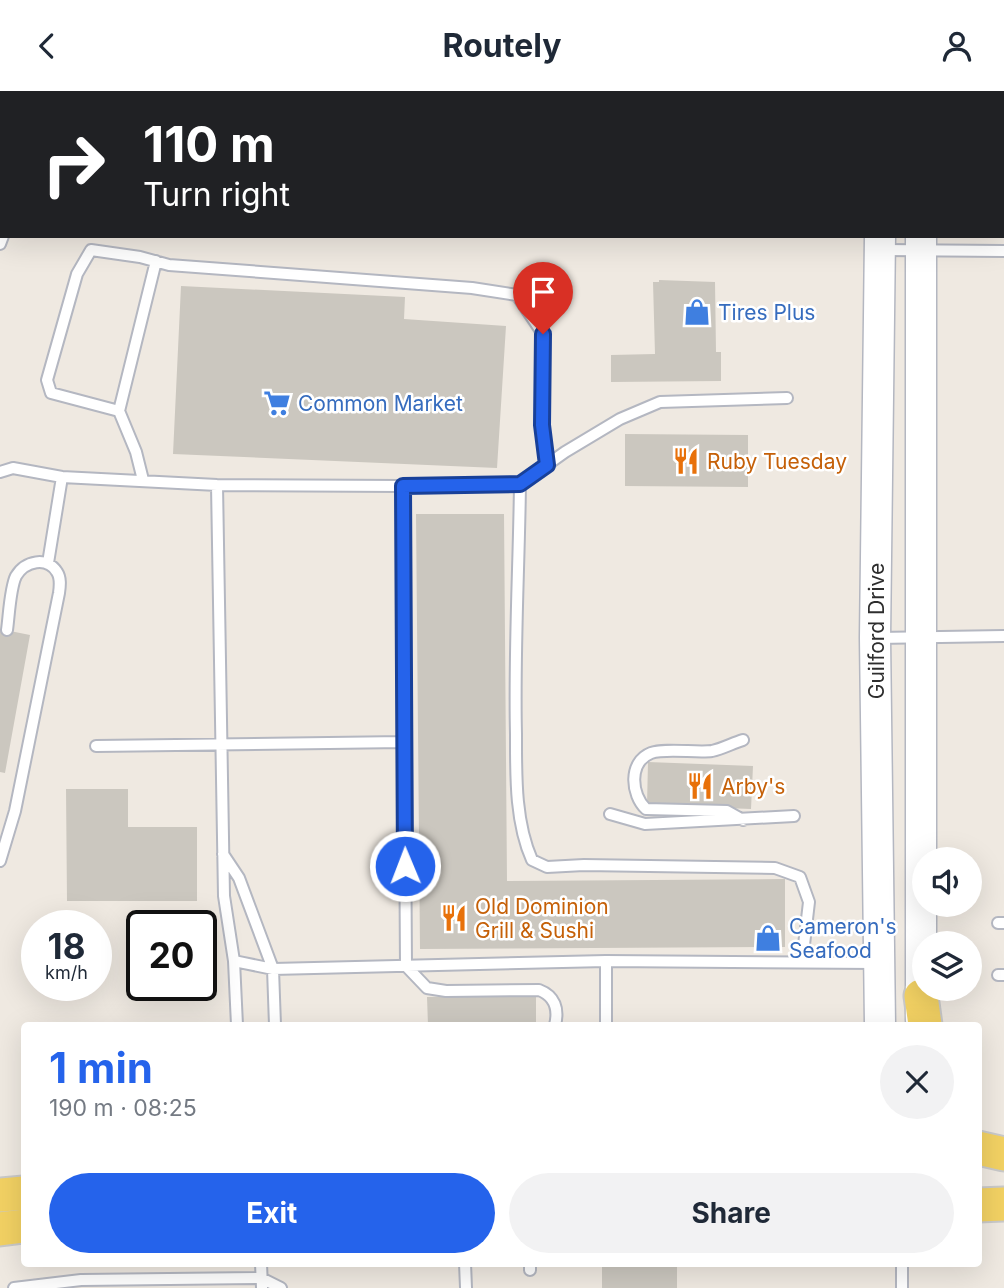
<!DOCTYPE html>
<meta charset="utf-8">
<style>
body{margin:0;font-family:Inter,sans-serif;background:#f2f2f3;color:#1f2937;height:100vh;display:flex;flex-direction:column;font-size:26px;white-space:nowrap}
*{box-sizing:border-box;margin:0}
p{font-size:23px;color:#747a83}
.icon{flex:none;width:38px;height:38px;fill:none;stroke:currentColor;stroke-width:2;stroke-linecap:round;stroke-linejoin:round}
.map{position:relative;flex:1;overflow:hidden}
.sheet{position:absolute;left:21px;top:931px;width:961px;height:245px;display:flex;flex-direction:column;background:#fff;border-radius:7px;box-shadow:0 7px 28px #0002}
.sheet>*{flex:none}
.banner{position:absolute;left:0px;top:0px;width:1004px;height:147px;box-shadow:0 7px 28px #0002;background:#202124;color:#fff;overflow:hidden}
.tools{position:absolute;left:912px;top:756px;display:grid;gap:14px}
.tools a{display:grid;place-items:center;width:70px;height:70px;border-radius:50%;background:#fff;box-shadow:0 7px 28px #0002;font-size:35px}
.speed{position:absolute;left:21px;top:819px;display:flex;gap:14px;font-size:35px;font-weight:700;text-align:center}
.speed>*{display:grid;place-content:center;width:91px;height:91px;border-radius:50%;background:#fff;box-shadow:0 7px 28px #0002;line-height:1}
.speed small{font-size:18px;font-weight:400}
.speed .limit{border:4px solid #111;border-radius:10px;background:#fff;color:#111}
.pin{position:absolute;display:grid;place-items:center;width:60px;height:60px;color:#fff;margin:-72px -30px;border-radius:50% 50% 50% 0;rotate:-45deg;box-shadow:0 0 7px #0007}
.pin .icon{rotate:45deg}
.me{position:absolute;width:77px;margin:-38px;rotate:359deg;stroke-linejoin:round;filter:drop-shadow(0 0 5px #0008)}
.turn{display:flex;align-items:center;gap:24px;height:147px;padding:0 28px;font-size:32px}
.turn .icon{width:91px;height:91px;stroke-width:2.5}
.turn b{display:block;font-size:49px;line-height:60px}
.round{display:grid;place-items:center;flex:none;width:74px;height:74px;border-radius:37px;background:#f2f2f3}
.headline{display:flex;align-items:center;justify-content:space-between;height:119px;padding:0 28px}
h1{font-size:42px;font-weight:700;line-height:52px;color:#2563eb}
.action{display:flex;gap:14px;margin-top:auto;padding:14px 28px}
.action a{flex:1;height:80px;border-radius:42px;background:#2563eb;color:#fff;font-size:28px;font-weight:700;line-height:80px;text-align:center}
.action a+a{background:#f2f2f3;color:#1f2937}
header{display:flex;justify-content:space-between;align-items:center;height:91px;padding:0 28px;background:#fff;font-size:32px;font-weight:700}
.map>svg:first-child{display:block}
.water{fill:#75cff0}
.building{fill:#cbc7bf}
.lines{fill:none;stroke-linecap:round;stroke-linejoin:round}
.lane-casing{stroke:#b4b7c1;stroke-width:14}
.street-casing{stroke:#b4b7c1;stroke-width:24}
.secondary-casing{stroke:#b4b7c1;stroke-width:33}
.primary-casing{stroke:#c9c9c9;stroke-width:37}
.lane{stroke:#fff;stroke-width:10}
.street{stroke:#fff;stroke-width:21}
.secondary{stroke:#fff;stroke-width:30}
.primary{stroke:#f2d163;stroke-width:33}
.route-casing{stroke:#184099;stroke-width:18}
.route{stroke:#2563eb;stroke-width:12}
.labels{text-anchor:middle;dominant-baseline:central;stroke-width:5;stroke-linejoin:round;paint-order:stroke}
.shop-label{font-size:21px;fill:#366cbe;stroke:#fff;text-anchor:start}
.food-label{font-size:21px;fill:#c56008;stroke:#fff;text-anchor:start}
.street-label{font-size:21px;fill:#2e2e2e;stroke:#fff}
</style>
<header><svg class="icon" aria-label="back" viewBox="0 0 24 24"><path d="M15 5l-7 7 7 7"/></svg>Routely<svg class="icon" aria-label="person" viewBox="0 0 24 24"><circle cx="12" cy="8" r="4"/><path d="M4 21q1-7 8-7t8 7"/></svg></header>
<div class="map">
<svg width="1004" height="1197" viewBox="0 0 1004 1197">
<rect width="100%" height="100%" fill="#efe9e1"/>
<path class="water" d="M 686,0 L 801,0 L 687,2 Z"/>
<path class="building" d="M 659,189 L 715,191 L 716,261 L 721,261 L 721,290 L 611,291 L 611,264 L 655,263 L 653,191 L 659,191 Z
M 181,195 L 405,206 L 404,228 L 506,235 L 497,377 L 173,363 Z
M 625,343 L 748,344 L 748,396 L 625,395 Z
M 416,423 L 504,423 L 507,790 L 785,788 L 785,856 L 420,858 Z
M 0,538 L 30,544 L 5,682 L 0,681 Z
M 648,671 L 753,675 L 751,718 L 647,714 Z
M 66,698 L 128,698 L 128,736 L 197,736 L 197,810 L 67,810 Z
M 536,904 L 536,931 L 520,931 L 520,934 L 428,934 L 427,906 Z
M 602,1172 L 677,1172 L 677,1197 L 602,1197 Z"/>
<g class="lines">
<defs>
<path id="lane" d="M 495,0 L 501,2
M 518,2 L 525,0
M 0,153 L 3,145
M 883,159 L 1004,160
M 119,320 L 156,170
M 0,381 L 13,377 L 62,386 L 217,394 L 403,395 L 520,393 L 565,361 L 620,328 L 660,311 L 787,307
M 143,389 L 136,361 L 119,320 L 51,302 L 47,289 L 77,183 L 91,159 L 140,166 L 169,174 L 472,197 L 517,204 L 543,243 L 543,334 L 547,374
M 520,393 C 519,476 514,560 516,643 C 516,684 515,731 532,769 L 547,776 L 584,774 L 775,777 L 800,786 L 809,811 L 802,871
M 217,394 L 224,805 L 234,870 L 237,934
M 403,395 L 406,875 L 427,897 L 446,900 L 539,899 C 555,905 559,918 555,934
M 48,472 L 62,386
M 877,547 L 1004,545
M 743,649 C 733,652 722,658 712,660 C 697,662 664,657 651,662 C 628,671 631,704 646,718 L 727,720 L 743,729
M 96,655 L 403,651
M 610,723 L 645,733 L 794,725
M 223,763 L 239,787 L 273,878 L 275,934
M 0,770 L 15,720 L 59,502 C 60,495 61,487 57,481 C 47,465 25,470 16,485 C 10,497 9,525 7,539
M 998,832 L 1004,832
M 234,870 L 273,878 L 606,870 L 878,872
M 998,884 L 1004,884
M 606,934 L 606,870
M 261,1172 L 262,1197
M 465,1172 L 466,1197
M 530,1172 L 530,1179
M 14,1197 L 81,1189 L 261,1187 L 281,1197
M 902,1197 L 902,1172"/>
<path id="street" d="M 0,124 L 2,125"/>
<path id="secondary" d="M 875,0 L 875,2
M 920,0 L 920,2
M 880,145 L 875,547 L 880,934
M 921,929 L 921,145"/>
<path id="primary" d="M 921,905 L 925,934
M 978,1057 L 1004,1063
M 0,1104 L 24,1102
M 978,1114 L 1004,1113
M 0,1138 L 24,1135"/>
</defs>
<use href="#lane" class="lane-casing"/>
<use href="#street" class="street-casing"/>
<use href="#secondary" class="secondary-casing"/>
<use href="#primary" class="primary-casing"/>
<use href="#lane" class="lane"/>
<use href="#street" class="street"/>
<use href="#secondary" class="secondary"/>
<use href="#primary" class="primary"/>
</g>
<g class="lines">
<defs>
<path id="route" d="M 405,775 L 403,395 L 520,393 L 547,374 L 542,334 L 543,243"/>
</defs>
<use href="#route" class="route-casing"/>
<use href="#route" class="route"/>
</g>
<defs>
<symbol id="shop-bare" viewBox="-9 -9 18 18"><path d="M-5-2.5h2.3a2.7 3.5 0 0 1 5.4 0H5L5.5 6h-11ZM-1.5-2.5h3a1.5 2.3 0 0 0-3 0Z" fill="#3f7fe0" stroke="#fff" stroke-width="2.5" paint-order="stroke"/></symbol>
<symbol id="supermarket-bare" viewBox="-9 -9 18 18"><path d="M-6-5.5h2.5l.6 2H6L4.5 2H-2.5L-4.4-4H-6ZM-1.5 3.2a1.3 1.3 0 1 0 .1 0ZM3 3.2a1.3 1.3 0 1 0 .1 0Z" fill="#3f7fe0" stroke="#fff" stroke-width="2.5" paint-order="stroke"/></symbol>
<symbol id="restaurant-bare" viewBox="-9 -9 18 18"><path d="M-5-6h1v4h1v-4h1v4h1v-4h1v5L-1.5 .5V6h-2V.5L-5-1ZM5-6V6H3V1.5H1.5Q1.5-4 5-6Z" fill="#e8710a" stroke="#fff" stroke-width="2.5" paint-order="stroke"/></symbol>
</defs>
<g fill-rule="evenodd">
<use href="#shop-bare" x="678" y="202" width="38" height="38"/>
<use href="#supermarket-bare" x="258" y="293" width="38" height="38"/>
<use href="#restaurant-bare" x="667" y="351" width="38" height="38"/>
<use href="#restaurant-bare" x="681" y="676" width="38" height="38"/>
<use href="#restaurant-bare" x="435" y="808" width="38" height="38"/>
<use href="#shop-bare" x="749" y="828" width="38" height="38"/>
</g>
<g class="labels">
<g class="shop-label">
<text x="718" y="221">Tires Plus</text>
<text x="298" y="312">Common Market</text>
<text x="789" y="835">Cameron's<tspan x="789" dy="24">Seafood</tspan></text>
</g>
<g class="food-label">
<text x="707" y="370">Ruby Tuesday</text>
<text x="721" y="695">Arby's</text>
<text x="475" y="815">Old Dominion<tspan x="475" dy="24">Grill &amp; Sushi</tspan></text>
</g>
<g class="street-label">
<text transform="translate(876 540) rotate(-90)">Guilford Drive</text>
</g>
</g>
</svg>
<div class="tools">
<a><svg class="icon" aria-label="sound" viewBox="0 0 24 24"><path d="M4 9h4l5-4v14l-5-4H4zM17 9q2 3 0 6"/></svg></a>
<a><svg class="icon" aria-label="layers" viewBox="0 0 24 24"><path d="M12 4l9 5-9 5-9-5zM3 14l9 5 9-5"/></svg></a>
</div>
<div class="speed"><div>18<small>km/h</small></div><div class="limit">20</div></div>
<div class="pin" style="left:543px;top:243px;background:#d93025"><svg class="icon" aria-label="arrive" viewBox="0 0 24 24"><path d="M6 21V4h12l-3 4 3 4H6"/></svg></div>
<svg class="me" style="left:405px;top:775px" viewBox="-20 -20 40 40"><circle r="17" fill="#2563eb" stroke="#fff" stroke-width="3"/><path d="M0-11L8 9 0 5-8 9z" fill="#fff"/></svg>
<div class="banner">
<div class="turn"><svg class="icon" aria-label="right" viewBox="0 0 24 24"><path d="M7 20v-9h11M14 6l5 5-5 5"/></svg><div><b>110 m</b>Turn right</div></div>
</div>
<section class="sheet">
<div class="headline"><div><h1>1 min</h1><p>190 m · 08:25</p></div><a class="round"><svg class="icon" aria-label="close" viewBox="0 0 24 24"><path d="M6 6l12 12M18 6L6 18"/></svg></a></div>
<div class="action"><a>Exit</a><a>Share</a></div>
</section>
</div>
